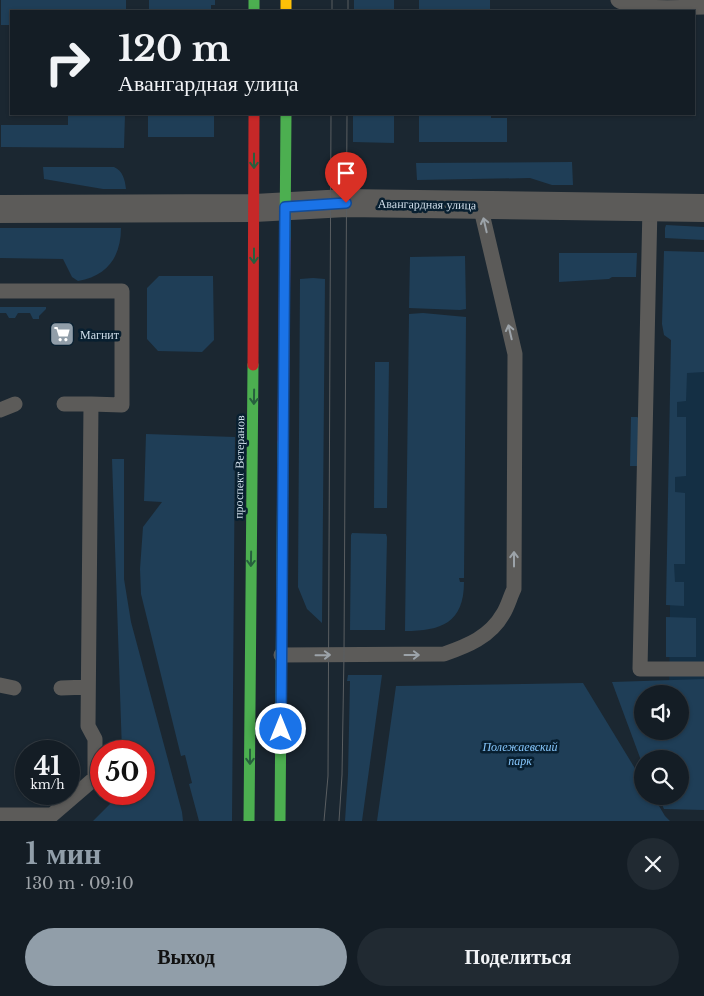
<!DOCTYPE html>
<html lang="ru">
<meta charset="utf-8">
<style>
body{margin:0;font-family:"Libre Baskerville",serif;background:#212a32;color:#f1f3f6;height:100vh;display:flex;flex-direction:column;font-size:19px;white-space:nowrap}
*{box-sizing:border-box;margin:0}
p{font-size:16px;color:#9da2a7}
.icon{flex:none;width:28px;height:28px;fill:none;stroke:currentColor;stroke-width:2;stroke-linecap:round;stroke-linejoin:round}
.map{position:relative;height:821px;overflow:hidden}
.drawer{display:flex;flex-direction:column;background:#141d25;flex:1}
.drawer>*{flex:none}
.guide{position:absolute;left:10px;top:10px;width:685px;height:105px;border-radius:0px;box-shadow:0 1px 4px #0004,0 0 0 1px #333b42;background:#141d25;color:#f1f3f6;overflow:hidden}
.buttons{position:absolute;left:634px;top:685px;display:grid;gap:10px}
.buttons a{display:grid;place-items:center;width:55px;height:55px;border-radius:50%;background:#141d25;box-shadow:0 1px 4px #0004,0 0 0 1px #333b42;font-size:25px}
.speed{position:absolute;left:15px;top:740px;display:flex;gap:10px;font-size:25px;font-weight:700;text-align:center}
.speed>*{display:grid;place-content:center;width:65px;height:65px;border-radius:50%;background:#141d25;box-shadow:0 1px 4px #0004,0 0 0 1px #333b42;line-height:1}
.speed small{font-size:12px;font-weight:400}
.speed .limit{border:8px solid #d22;background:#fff;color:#111}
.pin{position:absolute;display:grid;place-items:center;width:42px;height:42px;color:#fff;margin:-51px -21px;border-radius:50% 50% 50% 0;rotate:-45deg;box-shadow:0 0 5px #0007}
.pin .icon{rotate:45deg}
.me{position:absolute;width:55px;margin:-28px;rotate:0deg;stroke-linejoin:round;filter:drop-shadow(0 0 4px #0008)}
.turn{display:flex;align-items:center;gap:18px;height:105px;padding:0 25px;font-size:22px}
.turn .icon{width:65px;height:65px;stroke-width:2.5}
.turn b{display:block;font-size:35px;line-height:42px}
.round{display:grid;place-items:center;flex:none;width:52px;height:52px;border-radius:26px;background:#212a32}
.head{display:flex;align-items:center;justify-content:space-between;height:85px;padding:0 25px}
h1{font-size:30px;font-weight:600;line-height:38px;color:#919ea9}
.primary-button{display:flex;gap:10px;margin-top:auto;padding:10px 25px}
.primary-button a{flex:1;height:58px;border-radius:30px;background:#919ea9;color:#111;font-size:20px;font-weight:600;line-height:58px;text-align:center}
.primary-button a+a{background:#212a32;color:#f1f3f6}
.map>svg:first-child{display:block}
.built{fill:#142f44}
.green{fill:#1f3e57;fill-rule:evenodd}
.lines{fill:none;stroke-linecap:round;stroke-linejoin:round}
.lane{stroke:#5c5b59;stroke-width:15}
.street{stroke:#5c5b59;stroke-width:28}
.fast{stroke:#4caf50;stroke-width:11}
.slow{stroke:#ffc107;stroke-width:11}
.jam{stroke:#c62828;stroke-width:11}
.tram{stroke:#5a5e61;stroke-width:1}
.oneway{stroke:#27603e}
.oneway2{stroke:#9ca3a9}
.route-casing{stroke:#114b97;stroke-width:12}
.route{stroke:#1a73e8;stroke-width:9}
.labels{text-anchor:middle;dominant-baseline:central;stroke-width:5;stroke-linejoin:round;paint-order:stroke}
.street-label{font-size:12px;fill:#d0deea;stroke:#081f30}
.poi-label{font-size:12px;fill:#d0deea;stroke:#081f30;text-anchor:start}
.park-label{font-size:12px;font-style:italic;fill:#86c6fb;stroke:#081f30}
</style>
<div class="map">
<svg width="704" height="821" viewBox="0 0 704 821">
<rect width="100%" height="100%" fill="#1b2731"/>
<path class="built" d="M 674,263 L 704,263 L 704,807 L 680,796 L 680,694 L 669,694 Z"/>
<path class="green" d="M 1,0 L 126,0 L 126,11 L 11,11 L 11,25 L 1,25 Z
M 149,0 L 215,0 L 215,5 L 211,5 L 211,9 L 215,9 L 215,11 L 149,11 Z
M 354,0 L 394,0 L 394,11 L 354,11 Z
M 419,0 L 490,0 L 490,11 L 419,11 Z
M 68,114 L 125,114 L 124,148 L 1,147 L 1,125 L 68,125 Z
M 148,114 L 214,114 L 214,137 L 148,137 Z
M 353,114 L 394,114 L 394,143 L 353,142 Z
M 419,114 L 491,114 L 491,118 L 507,118 L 507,142 L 419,142 Z
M 572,162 L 573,185 L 552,185 L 530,178 L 417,180 L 416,163 Z
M 43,167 L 114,167 C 123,171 125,180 126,189 L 103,189 L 44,179 Z
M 666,225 L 704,227 L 704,240 L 665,238 L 665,228 Z
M 0,228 L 121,228 C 121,257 107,276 78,281 L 72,277 L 63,259 L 0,258 Z
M 664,251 L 704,252 L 704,372 L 687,373 L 686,401 L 677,402 L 677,417 L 686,417 L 686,476 L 675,477 L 675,492 L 685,493 L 685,564 L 674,564 L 675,582 L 684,582 L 684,606 L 666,605 L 671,340 L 664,335 L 662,324 Z
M 559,253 L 637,253 L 636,277 L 612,277 L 609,279 L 559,282 Z
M 465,256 L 466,309 L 460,310 L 409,308 L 410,257 Z
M 159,276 L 213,276 L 214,340 L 202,352 L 158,351 L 147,339 L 147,288 Z
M 313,278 L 325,279 L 322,623 L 307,609 L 298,587 L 300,279 Z
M 0,307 L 46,307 L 46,309 L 39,316 L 39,319 L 33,319 L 30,313 L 18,313 L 15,318 L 9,318 L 6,313 L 0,313 Z
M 423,313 L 466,317 L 464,578 L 459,578 L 460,582 L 464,582 C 464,623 441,631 405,631 L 409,314 Z
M 375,362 L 389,362 L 387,508 L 374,508 Z
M 631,417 L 637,417 L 641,419 L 639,466 L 630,466 Z
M 146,434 L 235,437 L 232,821 L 199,821 L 189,784 L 192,783 L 185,755 L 181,756 L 141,594 L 140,569 L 143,527 L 162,502 L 144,501 Z
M 112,459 L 124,459 L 124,579 L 131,622 L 182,812 L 183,821 L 93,821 L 120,794 L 144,794 L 144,751 L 122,751 Z
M 352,533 L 386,534 L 387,537 L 385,630 L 350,630 L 351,535 Z
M 666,617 L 696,618 L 696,657 L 666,657 Z
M 348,675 L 382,675 L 362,821 L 345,821 L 348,775 L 350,681 L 347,681 Z
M 704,679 L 704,810 L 664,809 L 658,796 L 680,796 L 680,759 L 642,759 L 642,763 L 612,682 ZM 642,694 L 680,694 L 680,731 L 642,731 Z
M 583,683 L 642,780 L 642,796 L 653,796 L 665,816 L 670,821 L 377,821 L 396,686 Z"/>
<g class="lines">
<path class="lane" d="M 618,0 C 636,11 682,7 704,7
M 650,206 L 640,669 L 704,669
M 0,291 L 122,291 L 122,405 L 91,404 L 88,726 L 95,739 L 95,778 L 52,815 L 0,815
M 64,404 L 91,404
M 0,410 L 15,404
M 281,655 L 444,654 C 467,646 490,637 503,614 C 508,606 510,597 514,589 L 515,354 L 480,205
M 0,685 L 14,688
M 61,688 L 88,687"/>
<path class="street" d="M 0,209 L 254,208 L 346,203 L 704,208"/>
<path class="fast" d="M 254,0 L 254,11
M 285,239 L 286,114
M 249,821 L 253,365
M 280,821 L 283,442"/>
<path class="slow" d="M 286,0 L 286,11"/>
<path class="jam" d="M 253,365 L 254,114
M 283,442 L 285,239"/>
<path class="tram" d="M 332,11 L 332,0
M 348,11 L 348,0
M 324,821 L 328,776 L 331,114
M 339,821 L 342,775 L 344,654 L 347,114"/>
</g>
<defs><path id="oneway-shaft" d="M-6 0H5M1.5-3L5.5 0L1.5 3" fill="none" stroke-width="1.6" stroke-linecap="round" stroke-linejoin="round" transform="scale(1.25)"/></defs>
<g class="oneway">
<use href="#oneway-shaft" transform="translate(254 161) rotate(90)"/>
<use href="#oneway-shaft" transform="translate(254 256) rotate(90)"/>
<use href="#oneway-shaft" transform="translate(254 397) rotate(91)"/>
<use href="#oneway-shaft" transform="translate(251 559) rotate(91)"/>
<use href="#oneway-shaft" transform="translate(250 757) rotate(90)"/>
</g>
<g class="oneway2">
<use href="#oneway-shaft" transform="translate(485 225) rotate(-103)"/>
<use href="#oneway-shaft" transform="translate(510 332) rotate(-103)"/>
<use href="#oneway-shaft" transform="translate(514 559) rotate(-90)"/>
<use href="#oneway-shaft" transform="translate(323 655) rotate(-1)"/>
<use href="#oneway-shaft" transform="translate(412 655)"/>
</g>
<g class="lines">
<defs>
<path id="route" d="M 281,729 L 285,207 L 346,203"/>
</defs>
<use href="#route" class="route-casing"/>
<use href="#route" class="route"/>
</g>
<defs>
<symbol id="supermarket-square" viewBox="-11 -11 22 22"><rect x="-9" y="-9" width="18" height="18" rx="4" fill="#919ea9" stroke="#081f30"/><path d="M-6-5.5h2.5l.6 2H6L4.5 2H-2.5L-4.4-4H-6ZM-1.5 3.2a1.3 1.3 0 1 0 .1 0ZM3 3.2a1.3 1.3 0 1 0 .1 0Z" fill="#fff"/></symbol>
</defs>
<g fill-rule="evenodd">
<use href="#supermarket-square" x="48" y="320" width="28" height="28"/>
</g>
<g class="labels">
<g class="street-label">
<text transform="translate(427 204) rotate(1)">Авангардная улица</text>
<text transform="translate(239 467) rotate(-89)">проспект Ветеранов</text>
</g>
<g class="poi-label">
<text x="80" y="334">Магнит</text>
</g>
<g class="park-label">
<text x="520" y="746">Полежаевский<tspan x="520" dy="14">парк</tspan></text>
</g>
</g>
</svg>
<div class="buttons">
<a><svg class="icon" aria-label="sound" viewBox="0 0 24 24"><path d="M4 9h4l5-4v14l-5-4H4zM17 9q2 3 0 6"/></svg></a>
<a><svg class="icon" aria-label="search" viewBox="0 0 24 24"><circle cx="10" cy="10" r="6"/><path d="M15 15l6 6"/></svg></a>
</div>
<div class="speed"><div>41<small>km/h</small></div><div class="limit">50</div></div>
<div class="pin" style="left:346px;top:203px;background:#d93025"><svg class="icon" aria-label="arrive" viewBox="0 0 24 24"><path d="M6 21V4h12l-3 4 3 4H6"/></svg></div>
<svg class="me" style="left:281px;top:729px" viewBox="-20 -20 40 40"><circle r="17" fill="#1a73e8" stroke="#fff" stroke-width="3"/><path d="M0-11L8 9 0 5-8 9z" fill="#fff"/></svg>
<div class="guide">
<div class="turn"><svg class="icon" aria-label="right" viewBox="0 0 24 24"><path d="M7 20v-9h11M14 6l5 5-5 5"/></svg><div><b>120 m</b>Авангардная улица</div></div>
</div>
</div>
<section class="drawer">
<div class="head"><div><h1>1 мин</h1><p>130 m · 09:10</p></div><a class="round"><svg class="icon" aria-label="close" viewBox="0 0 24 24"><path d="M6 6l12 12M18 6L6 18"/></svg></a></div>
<div class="primary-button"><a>Выход</a><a>Поделиться</a></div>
</section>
